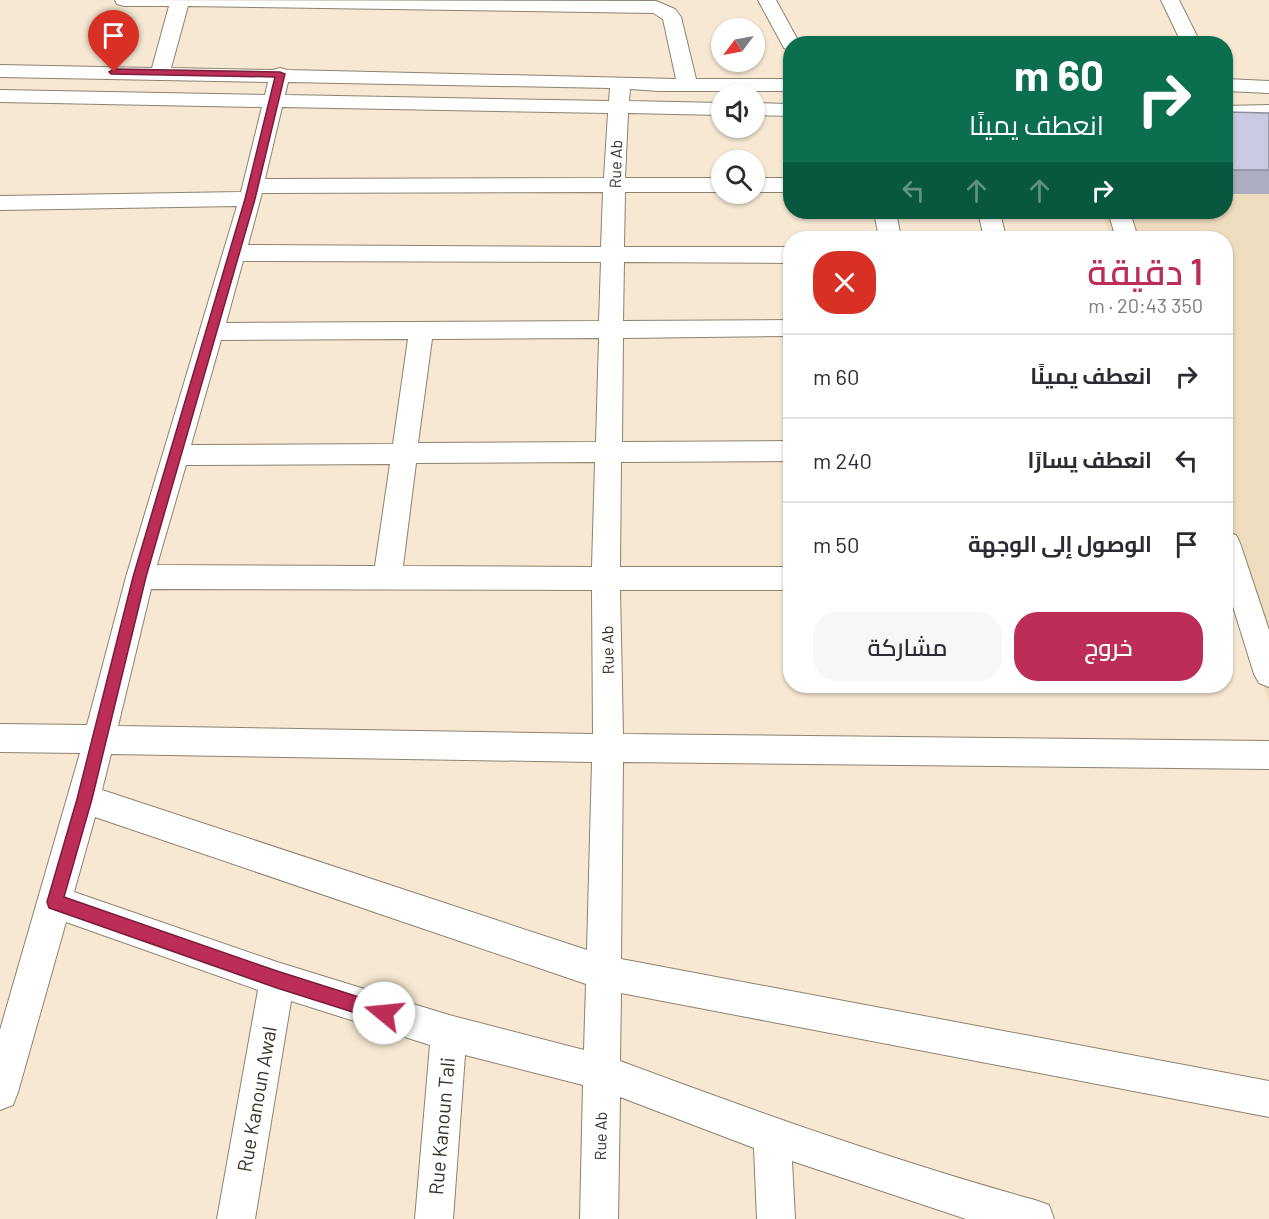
<!DOCTYPE html>
<html lang="ar">
<meta charset="utf-8">
<style>
body{margin:0;font-family:Barlow,Cairo,sans-serif;background:#f7f7f7;color:#2b2b33;direction:rtl;height:100vh;display:flex;flex-direction:column;font-size:22px;white-space:nowrap}
*{box-sizing:border-box;margin:0}
p{font-size:20px;color:#7c7c81}
.icon{flex:none;width:33px;height:33px;fill:none;stroke:currentColor;stroke-width:2;stroke-linecap:round;stroke-linejoin:round}
.map{position:relative;flex:1;overflow:hidden;direction:ltr}
.side{position:absolute;left:783px;top:231px;width:450px;height:462px;display:flex;flex-direction:column;background:#fff;border-radius:24px;box-shadow:0 2px 4px #0004;direction:rtl}
.side>*{flex:none}
.guide{position:absolute;left:783px;top:36px;width:450px;height:183px;border-radius:24px;box-shadow:0 2px 4px #0004;direction:rtl;background:#0b6e4f;color:#fff;overflow:hidden}
.needle{width:39px;rotate:238deg}
.controls{position:absolute;left:711px;top:18px;display:grid;gap:12px}
.controls a{display:grid;place-items:center;width:54px;height:54px;border-radius:50%;background:#fff;box-shadow:0 2px 4px #0004;font-size:30px}
.pin{position:absolute;display:grid;place-items:center;width:51px;height:51px;color:#fff;margin:-62px -26px;border-radius:50% 50% 50% 0;rotate:-45deg;box-shadow:0 0 6px #0007}
.pin .icon{rotate:45deg}
.me{position:absolute;width:66px;margin:-33px;rotate:287deg;stroke-linejoin:round;filter:drop-shadow(0 0 4px #0008)}
.turn{display:flex;align-items:center;gap:21px;height:126px;padding:0 30px;font-size:27px}
.turn .icon{width:78px;height:78px;stroke-width:2.5}
.turn b{display:block;font-size:42px;line-height:51px}
.lanes{display:flex;align-items:center;height:57px;padding:0 30px;background:#0003;justify-content:center;gap:30px;direction:ltr}
.lanes .off{opacity:.35}
.round{display:grid;place-items:center;flex:none;width:63px;height:63px;border-radius:24px;background:#f7f7f7}
.headline{display:flex;align-items:center;justify-content:space-between;height:102px;padding:0 30px}
h1{font-size:36px;font-weight:600;line-height:45px;color:#bc2d58}
.primary-button{display:flex;gap:12px;margin-top:auto;padding:12px 30px}
.primary-button a{flex:1;height:69px;border-radius:24px;background:#bc2d58;color:#fff;font-size:24px;font-weight:600;line-height:69px;text-align:center}
.primary-button a+a{background:#f7f7f7;color:#2b2b33}
ul{padding:0;list-style:none}
li{display:flex;align-items:center;gap:18px;height:84px;padding:0 30px;border-top:2px solid #e1e1e2}
li div{flex:1}
li b{display:block;font-size:22px}
li em{font-style:normal}
.map>svg:first-child{display:block}
.built{fill:#eedcbf}
.lines{fill:none;stroke-linecap:round;stroke-linejoin:round}
.street-casing{stroke:#8f826f;stroke-width:2}
.street{fill:#fff;fill-rule:evenodd}
.wall{fill:#adadc2}
.building{fill:#c9c9e1;stroke:#8d8d9e;stroke-width:1.5}
.route{fill:#bc2d58;stroke:#7a1d39;stroke-width:1.5}
.labels{text-anchor:middle;dominant-baseline:central;stroke-width:4.5;stroke-linejoin:round;paint-order:stroke}
.street-label{font-size:16px;fill:#38322a;stroke:#fff}
.near-street-label{font-size:20px;fill:#38322a;stroke:#fff}
</style>
<div class="map">
<svg width="1269" height="1219" viewBox="0 0 1269 1219">
<rect width="100%" height="100%" fill="#f6e8d3"/>
<path class="built" d="M 1226,120 L 1269,120 L 1269,702 L 1226,574 L 1226,238 L 1111,238 L 1102,212 L 1226,212 Z"/>
<g class="lines">
<defs>
<path id="street" d="M 115,0 L 656,1 L 675,9 L 681,17 L 696,79 L 790,79 L 790,91 L 659,91 L 630,89 L 629,101 L 722,103 L 722,115 L 628,113 L 625,178 L 722,178 L 722,192 L 625,192 L 624,247 L 790,247 L 790,263 L 624,262 L 623,321 L 790,320 L 790,336 L 623,338 L 622,442 L 790,441 L 790,461 L 621,462 L 620,567 L 790,567 L 790,590 L 620,590 L 623,734 L 1269,741 L 1269,769 L 623,762 L 621,959 L 1269,1081 L 1269,1117 L 621,993 L 620,1061 C 757,1112 894,1161 1035,1200 L 1049,1205 L 1054,1219 L 966,1219 L 792,1161 L 795,1219 L 757,1219 L 754,1148 L 620,1097 L 618,1219 L 580,1219 L 583,1085 L 465,1055 L 453,1219 L 415,1219 L 430,1045 L 291,1001 L 255,1219 L 217,1219 L 258,990 L 66,922 L 18,1092 L 13,1105 L 0,1110 L 0,1030 L 80,753 L 0,752 L 0,724 L 87,725 L 126,577 L 237,206 L 0,210 L 0,196 L 241,192 L 262,107 L 0,102 L 0,90 L 265,95 L 268,82 L 0,77 L 0,65 L 152,68 L 169,6 L 124,6 L 117,4 ZM 188,6 L 653,13 L 663,19 L 676,79 L 287,70 L 280,68 L 273,70 L 171,68 ZM 288,82 L 610,88 L 609,101 L 285,95 ZM 282,107 L 608,113 L 604,178 L 265,179 ZM 603,192 L 601,247 L 248,245 L 262,193 ZM 243,261 L 601,262 L 599,321 L 226,323 ZM 599,338 L 596,442 L 418,443 L 432,339 ZM 408,339 L 393,444 L 191,445 L 221,340 ZM 595,462 L 592,567 L 403,566 L 416,463 ZM 390,464 L 375,566 L 157,565 L 186,465 ZM 151,589 L 592,590 L 593,734 L 118,726 ZM 111,754 L 592,762 L 587,950 L 102,790 ZM 95,817 L 586,984 L 584,1050 L 449,1015 L 277,962 L 74,892 Z
M 758,0 L 776,0 L 800,44 L 790,44 L 790,50 L 784,48 Z
M 1161,0 L 1179,0 L 1201,44 L 1182,44 Z
M 1226,79 L 1269,81 L 1269,93 L 1226,91 Z
M 754,103 L 790,104 L 790,116 L 754,115 Z
M 1269,105 L 1269,117 L 1226,118 L 1226,106 Z
M 754,178 L 790,178 L 790,192 L 754,192 Z
M 874,212 L 896,212 L 901,238 L 879,238 Z
M 978,212 L 1000,212 L 1006,238 L 984,238 Z
M 1108,212 L 1130,212 L 1138,238 L 1116,238 Z
M 1226,532 L 1236,535 L 1240,543 L 1269,630 L 1269,687 L 1259,683 L 1254,674 L 1226,584 Z"/>
</defs>
<use href="#street" class="street-casing"/>
<use href="#street" class="street"/>
</g>
<path class="wall" d="M 1226,112 L 1269,113 L 1269,194 L 1226,194 Z"/>
<path class="building" d="M 1226,112 L 1269,113 L 1269,170 L 1226,170 Z"/>
<path class="route" d="M 114,69 L 280,72 L 285,74 L 255,199 L 146,577 L 92,799 L 64,897 L 277,971 L 384,1005 L 390,1007 L 393,1013 L 390,1019 L 384,1022 L 277,988 L 55,910 L 49,908 L 47,902 L 77,799 L 133,577 L 245,199 L 275,77 L 111,74 L 109,72 Z"/>
<g class="labels">
<g class="street-label">
<text transform="translate(615 164) rotate(-88)">Rue Ab</text>
<text transform="translate(607 650) rotate(-91)">Rue Ab</text>
<text transform="translate(600 1136) rotate(-89)">Rue Ab</text>
</g>
<g class="near-street-label">
<text transform="translate(256 1099) rotate(-80)">Rue Kanoun Awal</text>
<text transform="translate(441 1126) rotate(-85)">Rue Kanoun Tali</text>
</g>
</g>
</svg>
<div class="controls">
<a><svg class="needle" viewBox="-14 -14 28 28"><path d="M0-13l5 13h-10z" fill="#e53935"/><path d="M0 13l5-13h-10z" fill="#7c7c81"/></svg></a>
<a><svg class="icon" aria-label="sound" viewBox="0 0 24 24"><path d="M4 9h4l5-4v14l-5-4H4zM17 9q2 3 0 6"/></svg></a>
<a><svg class="icon" aria-label="search" viewBox="0 0 24 24"><circle cx="10" cy="10" r="6"/><path d="M15 15l6 6"/></svg></a>
</div>
<div class="pin" style="left:114px;top:72px;background:#d93025"><svg class="icon" aria-label="arrive" viewBox="0 0 24 24"><path d="M6 21V4h12l-3 4 3 4H6"/></svg></div>
<svg class="me" style="left:384px;top:1013px" viewBox="-20 -20 40 40"><circle r="19" fill="#fff"/><path d="M0-13L10 11 0 6-10 11z" fill="#bc2d58"/></svg>
<div class="guide">
<div class="turn"><svg class="icon" aria-label="right" viewBox="0 0 24 24"><path d="M7 20v-9h11M14 6l5 5-5 5"/></svg><div><b>60 m</b>انعطف يمينًا</div></div>
<div class="lanes"><svg class="icon off" aria-label="left" viewBox="0 0 24 24"><path d="M17 20v-9H6M10 6l-5 5 5 5"/></svg><svg class="icon off" aria-label="ahead" viewBox="0 0 24 24"><path d="M12 20V5M6 11l6-6 6 6"/></svg><svg class="icon off" aria-label="ahead" viewBox="0 0 24 24"><path d="M12 20V5M6 11l6-6 6 6"/></svg><svg class="icon" aria-label="right" viewBox="0 0 24 24"><path d="M7 20v-9h11M14 6l5 5-5 5"/></svg></div>
</div>
<section class="side">
<div class="headline"><div><h1>1 دقيقة</h1><p>350 m · 20:43</p></div><a class="round" style="background:#d93025;color:#fff"><svg class="icon" aria-label="close" viewBox="0 0 24 24"><path d="M6 6l12 12M18 6L6 18"/></svg></a></div>
<ul>
<li><svg class="icon" aria-label="right" viewBox="0 0 24 24"><path d="M7 20v-9h11M14 6l5 5-5 5"/></svg><div><b>انعطف يمينًا</b></div><em>60 m</em></li>
<li><svg class="icon" aria-label="left" viewBox="0 0 24 24"><path d="M17 20v-9H6M10 6l-5 5 5 5"/></svg><div><b>انعطف يسارًا</b></div><em>240 m</em></li>
<li><svg class="icon" aria-label="arrive" viewBox="0 0 24 24"><path d="M6 21V4h12l-3 4 3 4H6"/></svg><div><b>الوصول إلى الوجهة</b></div><em>50 m</em></li>
</ul>
<div class="primary-button"><a>خروج</a><a>مشاركة</a></div>
</section>
</div>
